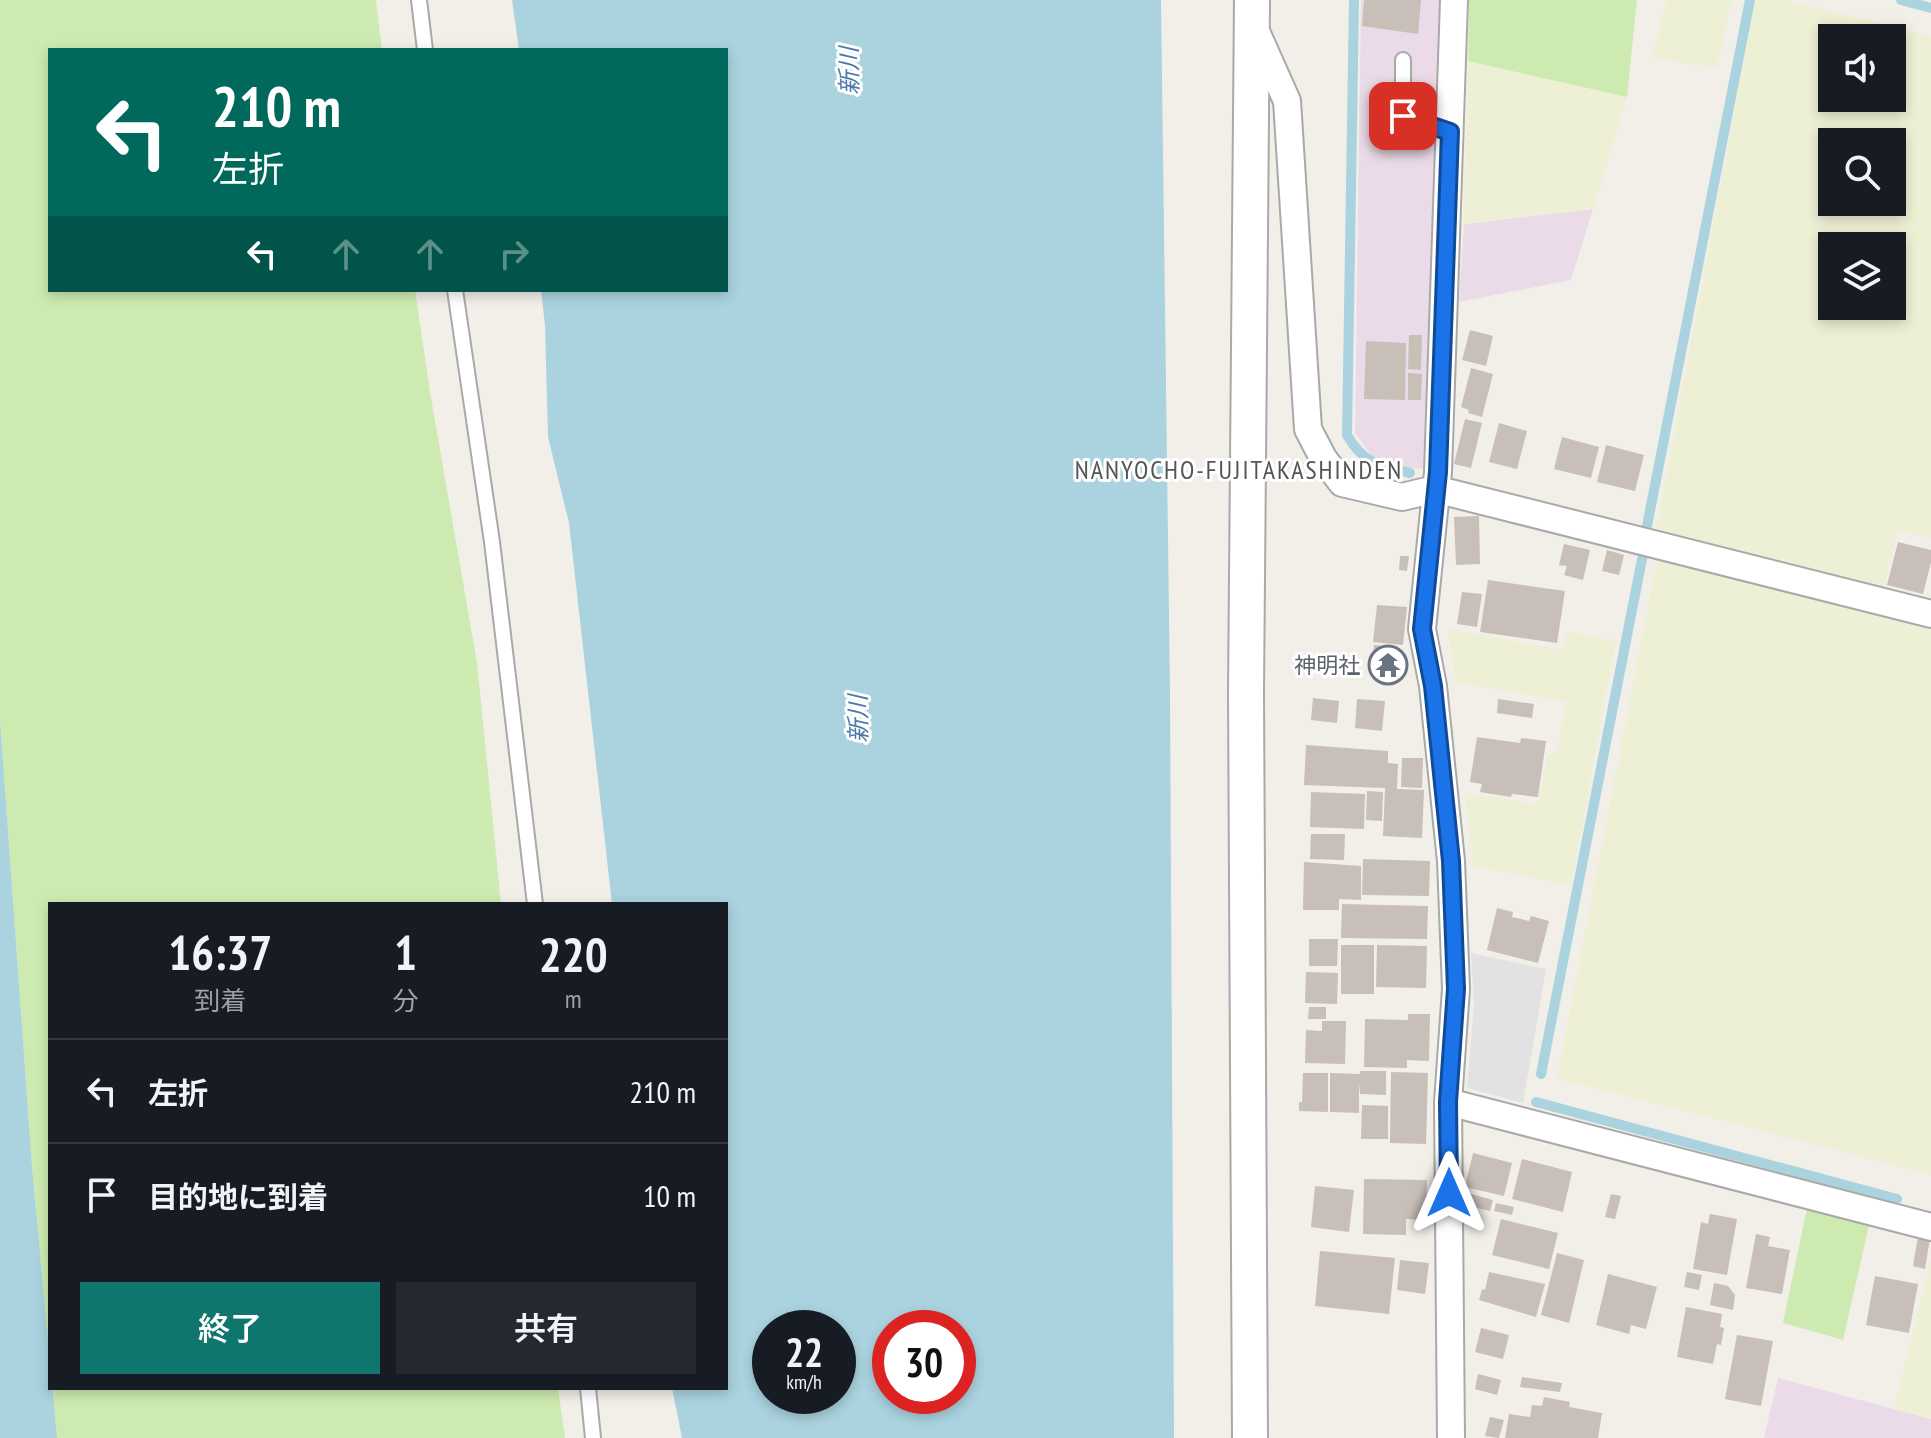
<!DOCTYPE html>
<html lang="ja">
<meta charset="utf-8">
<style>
body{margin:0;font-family:"PT Sans Narrow","Noto Sans JP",sans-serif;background:#242831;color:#f1f3f6;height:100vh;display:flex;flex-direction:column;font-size:30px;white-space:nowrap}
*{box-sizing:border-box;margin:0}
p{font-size:26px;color:#9ea1a6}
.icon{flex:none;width:44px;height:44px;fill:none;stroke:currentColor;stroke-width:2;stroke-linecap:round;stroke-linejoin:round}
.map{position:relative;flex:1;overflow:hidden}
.panel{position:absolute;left:48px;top:902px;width:680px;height:488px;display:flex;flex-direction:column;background:#171b24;border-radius:0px;box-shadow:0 4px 12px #0003}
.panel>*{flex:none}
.banner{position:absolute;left:48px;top:48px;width:680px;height:244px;border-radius:0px;box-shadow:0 4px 12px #0003;background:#00695c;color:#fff;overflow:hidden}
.buttons{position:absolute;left:1818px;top:24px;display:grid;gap:16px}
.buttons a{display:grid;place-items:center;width:88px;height:88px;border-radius:0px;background:#171b24;box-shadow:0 4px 12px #0003;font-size:40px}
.speed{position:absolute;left:752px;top:1310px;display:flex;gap:16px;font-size:40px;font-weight:700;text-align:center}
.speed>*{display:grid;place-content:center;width:104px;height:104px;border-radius:50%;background:#171b24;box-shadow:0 4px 12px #0003;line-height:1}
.speed small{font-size:20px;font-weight:400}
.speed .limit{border:12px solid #d22;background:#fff;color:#111}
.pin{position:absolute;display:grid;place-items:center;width:68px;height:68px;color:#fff;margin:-34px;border-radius:16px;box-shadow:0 4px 12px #0006}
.me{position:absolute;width:88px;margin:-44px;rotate:0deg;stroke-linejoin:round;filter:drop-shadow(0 0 6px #0008)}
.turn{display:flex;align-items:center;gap:28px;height:168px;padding:0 32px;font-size:36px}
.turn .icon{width:104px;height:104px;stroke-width:2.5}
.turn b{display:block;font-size:56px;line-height:68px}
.lanes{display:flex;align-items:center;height:76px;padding:0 32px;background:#0003;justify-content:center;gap:40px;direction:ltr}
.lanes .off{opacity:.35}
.eta{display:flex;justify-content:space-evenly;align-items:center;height:136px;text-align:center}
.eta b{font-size:48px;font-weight:600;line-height:56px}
.action{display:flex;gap:16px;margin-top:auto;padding:16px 32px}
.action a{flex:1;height:92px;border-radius:0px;background:#0f766e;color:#fff;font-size:32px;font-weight:600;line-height:92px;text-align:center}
.action a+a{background:#242831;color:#f1f3f6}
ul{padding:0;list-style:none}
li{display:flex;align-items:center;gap:24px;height:104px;padding:0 32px;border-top:2px solid #363941}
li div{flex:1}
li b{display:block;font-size:30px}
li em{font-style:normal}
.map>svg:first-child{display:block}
.industrial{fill:#ebdbe8}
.farmland{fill:#eef0d5;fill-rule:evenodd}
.grass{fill:#cdebb0}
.parking{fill:#e2e2e2}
.water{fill:#aad3df;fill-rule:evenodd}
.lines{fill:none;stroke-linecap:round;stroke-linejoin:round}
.stream{stroke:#aad3df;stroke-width:10}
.building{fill:#c7bfb8}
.service-casing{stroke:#a9a9a9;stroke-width:18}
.minor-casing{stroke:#a9a9a9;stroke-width:30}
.tertiary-casing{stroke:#a9a9a9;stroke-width:38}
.service{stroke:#fff;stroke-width:14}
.minor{stroke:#fff;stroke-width:26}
.tertiary{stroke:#fff;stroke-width:34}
.route-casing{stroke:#114b97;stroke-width:20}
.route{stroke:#1a73e8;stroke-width:14}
.labels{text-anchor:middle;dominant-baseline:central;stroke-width:6;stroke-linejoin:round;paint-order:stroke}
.worship-label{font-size:22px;fill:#5b616d;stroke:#fff;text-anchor:end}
.water-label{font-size:24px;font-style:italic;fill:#4a7aab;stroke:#fff}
.quarter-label{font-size:26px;letter-spacing:2px;fill:#555;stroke:#fff}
</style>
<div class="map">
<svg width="1931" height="1438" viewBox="0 0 1931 1438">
<rect width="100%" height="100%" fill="#f2efe9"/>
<path class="industrial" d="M 1361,0 L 1441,0 L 1424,469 L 1395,466 L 1371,455 L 1355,433 Z
M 1593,209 L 1571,280 L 1459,302 L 1464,224 Z
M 1778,1378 L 1931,1419 L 1931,1438 L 1764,1438 Z"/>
<path class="farmland" d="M 1667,0 L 1732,0 L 1716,68 L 1653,58 Z
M 1755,0 L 1785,0 L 1931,36 L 1931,538 L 1897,530 L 1884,587 L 1656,530 ZM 1892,38 L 1892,98 L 1832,98 L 1832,38 ZM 1892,142 L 1892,202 L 1832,202 L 1832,142 ZM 1892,246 L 1892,306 L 1832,306 L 1832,246 Z
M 1468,61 L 1627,97 L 1593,209 L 1464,224 Z
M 1657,560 L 1931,630 L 1931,1175 L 1557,1078 Z
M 1448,629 L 1563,650 L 1567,632 L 1616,641 L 1571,885 L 1473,866 L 1465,793 L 1538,804 L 1548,753 L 1557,754 L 1566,702 L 1456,682 Z
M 1931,1258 L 1931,1419 L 1894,1409 Z"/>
<path class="grass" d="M 0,0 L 376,0 L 382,50 L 50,50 L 50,290 L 415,290 L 430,392 L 477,663 L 501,904 L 50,904 L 50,1366 L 32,1166 L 0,719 Z
M 1469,0 L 1637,0 L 1627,97 L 1468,61 Z
M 1808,1203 L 1870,1221 L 1843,1340 L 1783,1323 Z
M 52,1388 L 558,1388 L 565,1438 L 57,1438 Z"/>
<path class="parking" d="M 1471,953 L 1546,969 L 1523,1103 L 1467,1088 L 1474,1005 Z"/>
<path class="water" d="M 512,0 L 1161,0 L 1170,693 L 1174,1438 L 682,1438 L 672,1388 L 726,1388 L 726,904 L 612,904 L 569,523 L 548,437 L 545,325 L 541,290 L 726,290 L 726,50 L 519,50 ZM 770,1328 L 838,1328 L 838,1396 L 770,1396 ZM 890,1328 L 958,1328 L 958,1396 L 890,1396 Z
M 0,719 L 32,1166 L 57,1438 L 0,1438 Z"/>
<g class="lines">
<path class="stream" d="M 1354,0 L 1347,435 C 1363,463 1379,466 1410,473
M 1901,0 L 1931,8
M 1647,526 L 1750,0
M 1541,1074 L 1642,559
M 1536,1102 L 1897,1199"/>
</g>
<path class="building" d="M 1364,0 L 1421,0 L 1418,34 L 1362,26 Z
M 1470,330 L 1493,336 L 1486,366 L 1462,360 Z
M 1409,335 L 1422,335 L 1421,370 L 1408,369 Z
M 1366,341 L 1406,343 L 1405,400 L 1364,399 Z
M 1471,368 L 1493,374 L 1482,417 L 1468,413 L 1469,410 L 1461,407 Z
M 1408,373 L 1422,374 L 1421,400 L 1408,400 Z
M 1465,419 L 1482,423 L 1471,468 L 1454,464 Z
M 1499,423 L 1527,431 L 1517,469 L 1489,462 Z
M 1562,437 L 1599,447 L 1591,478 L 1554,469 Z
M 1606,445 L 1644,455 L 1635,491 L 1597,482 Z
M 1479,516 L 1480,564 L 1456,565 L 1454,517 Z
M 1898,542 L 1931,550 L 1931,562 L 1923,594 L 1887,585 Z
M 1564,544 L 1590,550 L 1583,580 L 1564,575 L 1567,566 L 1559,565 Z
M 1607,550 L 1624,555 L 1619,575 L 1602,571 Z
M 1400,556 L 1409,556 L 1407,571 L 1399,570 Z
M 1488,580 L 1565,591 L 1557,643 L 1480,632 Z
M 1462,592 L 1482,594 L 1477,627 L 1457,624 Z
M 1377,605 L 1407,607 L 1403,645 L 1373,642 Z
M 1374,645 L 1400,648 L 1398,661 L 1395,660 L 1393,677 L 1382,675 L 1383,659 L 1373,658 Z
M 1313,698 L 1339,701 L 1337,723 L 1311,720 Z
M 1357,699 L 1385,701 L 1382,731 L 1355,728 Z
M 1498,699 L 1534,704 L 1532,718 L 1497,713 Z
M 1477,737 L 1520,743 L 1521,738 L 1546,741 L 1538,797 L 1512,794 L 1511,797 L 1480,792 L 1482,784 L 1470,782 Z
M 1306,745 L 1388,751 L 1388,763 L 1398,764 L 1397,789 L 1424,790 L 1422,838 L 1383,836 L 1385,788 L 1304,785 Z
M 1402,758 L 1423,758 L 1422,788 L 1401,787 Z
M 1367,791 L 1383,792 L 1382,821 L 1366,820 Z
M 1311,792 L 1365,794 L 1364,829 L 1310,827 Z
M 1311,834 L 1345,834 L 1344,860 L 1310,859 Z
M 1363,859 L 1430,861 L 1429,896 L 1362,895 Z
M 1304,862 L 1361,866 L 1361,900 L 1339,899 L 1339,910 L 1303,910 Z
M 1342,904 L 1428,906 L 1427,939 L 1341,938 Z
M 1497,908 L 1513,912 L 1512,917 L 1529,921 L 1531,916 L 1549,921 L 1538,963 L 1487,950 Z
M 1309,939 L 1338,939 L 1337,966 L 1309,966 Z
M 1341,945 L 1374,945 L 1374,994 L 1341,994 Z
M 1377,945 L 1427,946 L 1426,988 L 1376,987 Z
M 1306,972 L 1338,973 L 1337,1004 L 1305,1003 Z
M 1309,1007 L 1326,1007 L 1326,1019 L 1308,1019 Z
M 1408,1014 L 1430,1014 L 1429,1061 L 1407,1060 L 1407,1068 L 1364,1067 L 1365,1019 L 1408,1020 Z
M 1322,1021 L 1346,1021 L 1345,1064 L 1305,1063 L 1306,1030 L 1322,1031 Z
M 1360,1071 L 1386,1071 L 1386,1095 L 1360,1094 L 1359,1083 L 1359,1113 L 1330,1112 L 1330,1073 L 1360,1074 Z
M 1391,1072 L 1428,1073 L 1426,1144 L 1390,1143 Z
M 1303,1073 L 1328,1073 L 1328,1112 L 1299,1111 L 1299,1102 L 1302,1102 Z
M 1362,1105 L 1388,1106 L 1388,1139 L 1361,1139 Z
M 1473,1153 L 1512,1163 L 1504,1196 L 1465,1187 Z
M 1522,1159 L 1572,1172 L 1563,1212 L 1512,1199 Z
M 1364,1179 L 1427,1180 L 1426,1220 L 1406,1219 L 1406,1235 L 1363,1234 Z
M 1315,1186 L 1354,1190 L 1349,1232 L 1311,1227 Z
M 1471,1194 L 1493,1200 L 1490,1211 L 1469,1206 Z
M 1611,1194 L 1621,1196 L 1615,1219 L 1605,1217 Z
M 1496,1203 L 1514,1207 L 1512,1215 L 1494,1211 Z
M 1710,1214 L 1737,1219 L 1727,1275 L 1693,1269 L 1701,1222 L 1708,1224 Z
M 1501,1219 L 1558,1233 L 1549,1269 L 1492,1255 Z
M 1756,1234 L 1770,1237 L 1768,1246 L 1790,1250 L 1782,1294 L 1746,1288 Z
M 1918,1236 L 1930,1238 L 1925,1269 L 1913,1266 Z
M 1320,1251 L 1395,1258 L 1389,1314 L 1315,1306 Z
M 1557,1253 L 1584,1260 L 1569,1323 L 1541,1315 Z
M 1400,1260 L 1429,1263 L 1425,1294 L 1397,1290 Z
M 1489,1272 L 1545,1284 L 1536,1317 L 1479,1300 L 1482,1289 L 1485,1290 Z
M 1687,1272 L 1702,1275 L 1699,1290 L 1684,1287 Z
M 1608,1274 L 1657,1287 L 1646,1329 L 1631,1325 L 1629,1334 L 1596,1325 Z
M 1875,1276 L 1918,1284 L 1909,1333 L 1866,1325 Z
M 1714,1283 L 1728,1286 L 1735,1295 L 1733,1310 L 1710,1305 Z
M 1686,1307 L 1722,1314 L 1720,1327 L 1724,1328 L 1721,1345 L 1717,1344 L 1713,1364 L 1677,1357 Z
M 1481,1328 L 1509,1335 L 1503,1359 L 1475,1352 Z
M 1737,1335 L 1773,1341 L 1761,1406 L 1725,1399 Z
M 1478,1374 L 1501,1380 L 1497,1395 L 1475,1389 Z
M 1522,1377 L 1562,1383 L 1560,1392 L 1520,1387 Z
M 1544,1397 L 1570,1402 L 1569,1407 L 1602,1413 L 1598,1438 L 1505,1438 L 1509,1414 L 1530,1417 L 1532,1405 L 1542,1406 Z
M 1490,1417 L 1504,1420 L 1499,1438 L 1485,1436 Z"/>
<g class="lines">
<defs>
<path id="service" d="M 419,0 L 425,50
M 1403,60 L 1403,116 L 1450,132
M 455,290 L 492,542 L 535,904
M 588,1388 L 593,1438"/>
<path id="minor" d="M 1254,27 L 1287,101 L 1308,429 L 1323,458 L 1342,483 L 1402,497 L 1435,489 L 1931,614
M 1448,1102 L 1931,1227
M 1451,1438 L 1448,1102 L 1456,989 L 1451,861 L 1433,686 L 1422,629 L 1438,472 L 1454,0"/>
<path id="tertiary" d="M 1250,1438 L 1246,693 L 1252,0"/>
</defs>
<use href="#service" class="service-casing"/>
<use href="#minor" class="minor-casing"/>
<use href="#tertiary" class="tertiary-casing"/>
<use href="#service" class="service"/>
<use href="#minor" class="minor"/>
<use href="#tertiary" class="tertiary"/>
</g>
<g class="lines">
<defs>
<path id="route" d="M 1403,116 L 1450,132 L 1438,472 L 1422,629 L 1433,686 L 1451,861 L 1456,989 L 1448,1102 L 1449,1193"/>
</defs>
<use href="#route" class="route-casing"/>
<use href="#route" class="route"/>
</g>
<defs>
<symbol id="temple-ring" viewBox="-11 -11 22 22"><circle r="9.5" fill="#fff" stroke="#6b7280" stroke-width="1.5"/><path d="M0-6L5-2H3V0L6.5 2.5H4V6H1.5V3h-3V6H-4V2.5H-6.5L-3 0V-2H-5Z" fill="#6b7280"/></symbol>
</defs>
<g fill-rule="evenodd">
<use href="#temple-ring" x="1366" y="643" width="44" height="44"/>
</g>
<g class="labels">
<g class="worship-label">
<text x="1360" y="665">神明社</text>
</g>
<g class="water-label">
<text transform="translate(849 71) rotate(-91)">新川</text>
<text transform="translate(858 719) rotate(-91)">新川</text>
</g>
<g class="quarter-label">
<text x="1239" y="469">NANYOCHO-FUJITAKASHINDEN</text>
</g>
</g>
</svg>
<div class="buttons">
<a><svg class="icon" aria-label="sound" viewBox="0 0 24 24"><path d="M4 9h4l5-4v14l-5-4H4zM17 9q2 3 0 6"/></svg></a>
<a><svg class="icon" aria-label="search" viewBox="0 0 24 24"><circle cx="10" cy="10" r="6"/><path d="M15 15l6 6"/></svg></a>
<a><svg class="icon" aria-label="layers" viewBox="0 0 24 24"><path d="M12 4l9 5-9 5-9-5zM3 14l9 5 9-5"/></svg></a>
</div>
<div class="speed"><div>22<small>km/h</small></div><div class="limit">30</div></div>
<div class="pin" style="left:1403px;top:116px;background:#d93025"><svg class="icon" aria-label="arrive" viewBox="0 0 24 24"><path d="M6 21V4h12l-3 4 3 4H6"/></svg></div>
<svg class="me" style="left:1449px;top:1193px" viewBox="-20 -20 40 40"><path d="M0-17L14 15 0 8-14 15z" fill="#1a73e8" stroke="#fff" stroke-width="4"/></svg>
<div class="banner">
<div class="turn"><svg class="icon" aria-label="left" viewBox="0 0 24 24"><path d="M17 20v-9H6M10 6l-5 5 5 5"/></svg><div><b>210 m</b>左折</div></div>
<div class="lanes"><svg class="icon" aria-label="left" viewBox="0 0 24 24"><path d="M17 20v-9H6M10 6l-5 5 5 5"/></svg><svg class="icon off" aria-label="ahead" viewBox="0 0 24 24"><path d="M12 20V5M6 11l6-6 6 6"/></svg><svg class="icon off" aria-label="ahead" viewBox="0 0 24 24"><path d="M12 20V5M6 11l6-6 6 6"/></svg><svg class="icon off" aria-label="right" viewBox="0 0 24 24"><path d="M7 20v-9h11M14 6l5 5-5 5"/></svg></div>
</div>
<section class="panel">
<div class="eta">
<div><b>16:37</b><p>到着</p></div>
<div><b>1</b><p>分</p></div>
<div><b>220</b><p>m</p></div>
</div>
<ul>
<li><svg class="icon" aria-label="left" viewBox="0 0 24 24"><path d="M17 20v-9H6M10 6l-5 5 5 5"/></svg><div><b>左折</b></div><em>210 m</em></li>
<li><svg class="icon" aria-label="arrive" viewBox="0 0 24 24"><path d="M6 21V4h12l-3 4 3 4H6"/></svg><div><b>目的地に到着</b></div><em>10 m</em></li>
</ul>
<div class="action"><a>終了</a><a>共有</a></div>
</section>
</div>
